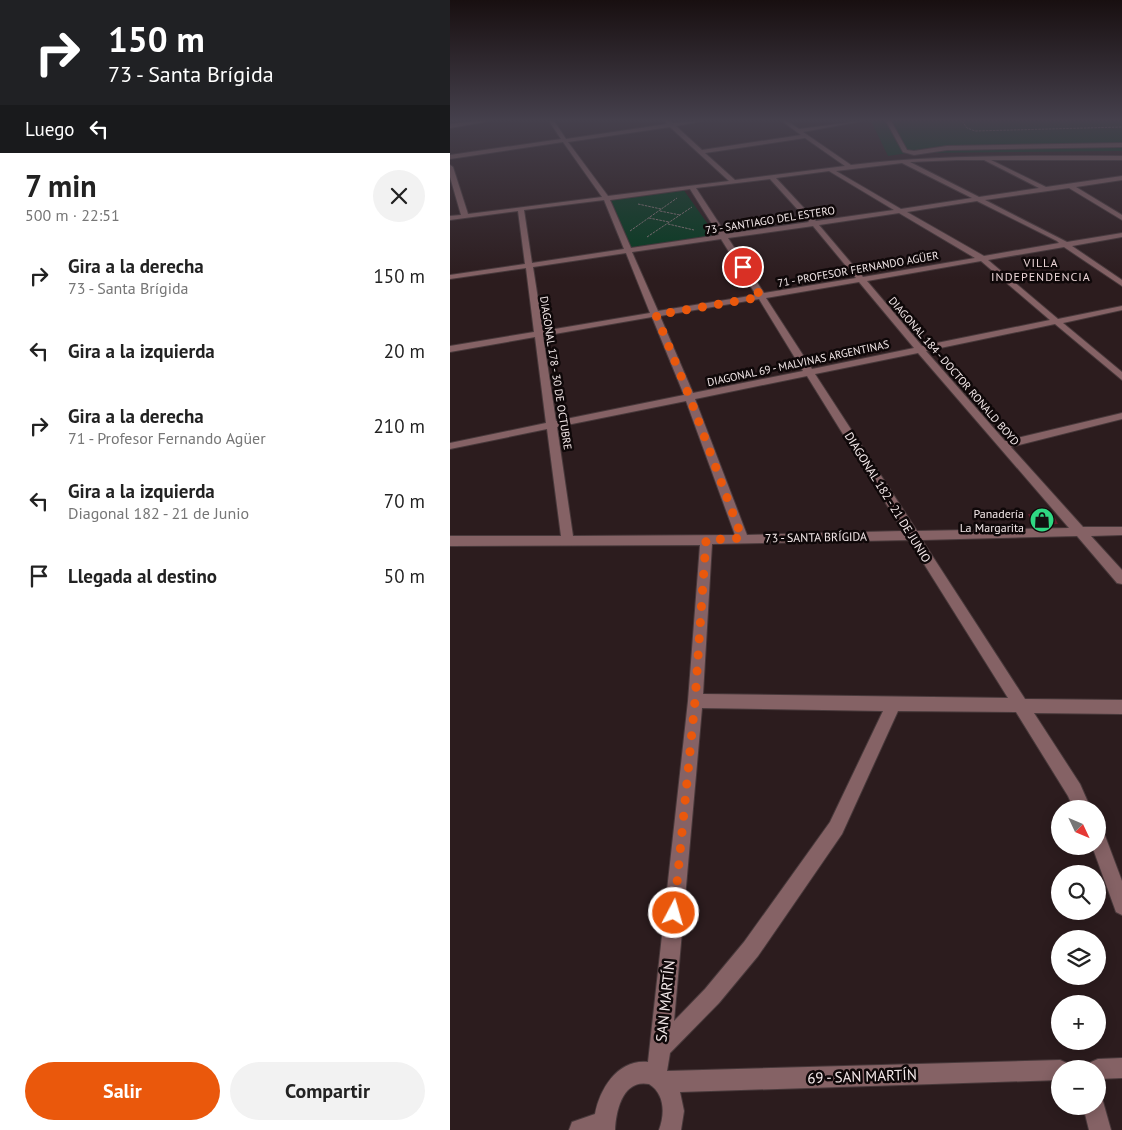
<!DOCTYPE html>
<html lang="es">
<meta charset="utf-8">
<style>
body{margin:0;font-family:"PT Sans",sans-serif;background:#f2f2f2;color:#222;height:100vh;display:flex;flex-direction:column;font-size:19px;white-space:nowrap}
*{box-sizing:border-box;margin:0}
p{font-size:16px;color:#767676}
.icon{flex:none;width:28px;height:28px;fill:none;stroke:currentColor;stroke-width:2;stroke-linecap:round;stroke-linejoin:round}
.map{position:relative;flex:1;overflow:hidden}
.details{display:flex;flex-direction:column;background:#fff;width:450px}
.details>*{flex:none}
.hud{background:#202124;color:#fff;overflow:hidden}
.needle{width:32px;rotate:134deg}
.fabs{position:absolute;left:601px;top:800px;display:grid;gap:10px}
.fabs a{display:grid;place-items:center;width:55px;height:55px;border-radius:50%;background:#fff;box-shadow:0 2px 12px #0003;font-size:25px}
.pin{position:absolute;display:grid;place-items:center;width:42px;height:42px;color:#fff;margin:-21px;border:2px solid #fff;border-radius:50%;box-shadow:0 1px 5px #0007}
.me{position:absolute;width:55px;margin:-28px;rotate:6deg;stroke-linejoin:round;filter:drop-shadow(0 0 4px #0008)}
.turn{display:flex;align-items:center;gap:18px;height:105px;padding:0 25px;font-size:22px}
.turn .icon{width:65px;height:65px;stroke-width:2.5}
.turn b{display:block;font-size:35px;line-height:42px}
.then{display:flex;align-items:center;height:48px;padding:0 25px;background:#0003;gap:10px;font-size:19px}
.round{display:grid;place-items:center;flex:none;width:52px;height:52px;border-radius:26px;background:#f2f2f2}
.head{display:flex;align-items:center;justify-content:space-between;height:85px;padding:0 25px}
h1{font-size:30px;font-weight:700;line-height:38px}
.primary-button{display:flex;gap:10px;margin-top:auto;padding:10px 25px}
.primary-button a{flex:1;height:58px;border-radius:30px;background:#ea580c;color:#fff;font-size:20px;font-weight:700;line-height:58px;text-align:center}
.primary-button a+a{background:#f2f2f2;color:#222}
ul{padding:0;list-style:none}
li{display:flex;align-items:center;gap:15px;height:75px;padding:0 25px}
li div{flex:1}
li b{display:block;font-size:19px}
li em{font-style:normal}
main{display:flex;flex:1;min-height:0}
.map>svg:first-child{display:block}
.green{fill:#033b1f}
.building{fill:#621a2a}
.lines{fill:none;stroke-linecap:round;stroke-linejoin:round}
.minor-casing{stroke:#48393b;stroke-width:2}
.path{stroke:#857879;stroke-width:1;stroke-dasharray:2.5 1;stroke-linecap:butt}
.minor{fill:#856265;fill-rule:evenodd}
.route{stroke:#ea580c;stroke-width:9;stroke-dasharray:0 16.2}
.labels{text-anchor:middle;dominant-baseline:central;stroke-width:5;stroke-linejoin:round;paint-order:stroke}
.far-street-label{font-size:11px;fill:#f4e9ea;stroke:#0f0809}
.far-quarter-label{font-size:12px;letter-spacing:1px;fill:#ebd5d7;stroke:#0f0809}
.street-label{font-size:12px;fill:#f4e9ea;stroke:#0f0809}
.poi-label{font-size:12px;fill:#f4e9ea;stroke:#0f0809;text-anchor:end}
.near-street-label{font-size:15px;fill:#f4e9ea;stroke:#0f0809}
</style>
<main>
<section class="details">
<div class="hud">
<div class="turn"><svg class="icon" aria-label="right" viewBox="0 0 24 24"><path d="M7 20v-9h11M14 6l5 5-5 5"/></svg><div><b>150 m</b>73 - Santa Brígida</div></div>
<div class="then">Luego<svg class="icon" aria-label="left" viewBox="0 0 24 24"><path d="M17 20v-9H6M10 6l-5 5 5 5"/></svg></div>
</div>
<div class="head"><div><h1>7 min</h1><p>500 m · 22:51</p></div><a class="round"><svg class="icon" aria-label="close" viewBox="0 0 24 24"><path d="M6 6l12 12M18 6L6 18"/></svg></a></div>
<ul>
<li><svg class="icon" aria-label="right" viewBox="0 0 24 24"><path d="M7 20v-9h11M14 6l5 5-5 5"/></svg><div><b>Gira a la derecha</b><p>73 - Santa Brígida</p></div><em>150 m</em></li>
<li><svg class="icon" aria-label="left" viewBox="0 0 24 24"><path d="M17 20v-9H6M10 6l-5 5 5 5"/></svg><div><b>Gira a la izquierda</b></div><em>20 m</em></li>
<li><svg class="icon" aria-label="right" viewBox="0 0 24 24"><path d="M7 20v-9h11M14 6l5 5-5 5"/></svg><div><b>Gira a la derecha</b><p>71 - Profesor Fernando Agüer</p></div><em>210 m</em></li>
<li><svg class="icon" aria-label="left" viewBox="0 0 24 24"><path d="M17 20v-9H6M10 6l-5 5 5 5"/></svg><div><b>Gira a la izquierda</b><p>Diagonal 182 - 21 de Junio</p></div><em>70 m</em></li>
<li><svg class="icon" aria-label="arrive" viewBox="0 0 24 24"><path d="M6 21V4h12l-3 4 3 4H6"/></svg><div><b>Llegada al destino</b></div><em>50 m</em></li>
</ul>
<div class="primary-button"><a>Salir</a><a>Compartir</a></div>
</section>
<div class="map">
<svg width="672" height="1130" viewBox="0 0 672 1130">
<rect width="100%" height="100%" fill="#2c1c1e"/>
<path class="green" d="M 421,121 L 672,121 L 672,151 L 458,153 L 438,156 Z
M 233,189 L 267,237 L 182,249 L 160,198 Z"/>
<path class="building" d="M 602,512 L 608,524 L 583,525 L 578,514 Z"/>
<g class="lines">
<defs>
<path id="minor" d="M 26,121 L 40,121 L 0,128 L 0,124 Z
M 99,121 L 104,121 L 116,139 L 217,124 L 215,121 L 220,121 L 223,123 L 252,121 L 226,126 L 252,150 L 351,135 L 332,121 L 337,121 L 349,129 L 412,121 L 353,132 L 401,165 C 491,154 582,156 672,156 L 672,160 L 541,160 L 596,187 L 672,176 L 672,180 L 626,187 L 672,215 L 672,220 L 619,188 L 535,200 L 617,242 L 672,233 L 672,237 L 622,246 L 672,280 L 672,286 L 614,247 L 538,260 L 608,319 L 672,306 L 672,310 L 613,323 L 672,372 L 672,380 L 605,324 L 476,351 L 555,441 L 672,413 L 672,419 L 561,447 L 633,527 L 672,527 L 672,535 L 641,536 L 672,570 L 672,584 L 667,583 L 627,536 L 472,540 L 575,699 L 672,700 L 672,714 L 584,713 L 630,784 L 641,809 L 624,809 L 618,796 L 566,712 L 448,711 L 392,834 L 308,956 L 269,1003 L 220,1053 L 217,1071 L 610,1060 L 617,1063 L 620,1069 L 610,1069 L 610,1080 L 230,1092 L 234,1111 L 231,1130 L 209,1130 C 215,1114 215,1094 199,1084 C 173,1079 166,1110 165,1130 L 119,1130 L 122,1122 L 145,1114 C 150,1088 168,1059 198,1062 L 238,701 L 250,545 L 0,546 L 0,536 L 111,536 L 97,429 L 0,449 L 0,443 L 96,423 L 85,337 L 0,352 L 0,346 L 84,332 L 76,268 L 0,279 L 0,275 L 75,264 L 68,211 L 0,220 L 0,216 L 11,215 L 0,177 L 0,165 L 3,167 L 18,214 L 152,197 L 113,142 L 0,159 L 0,155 L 111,139 ZM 220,127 L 279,181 L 158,196 L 118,142 ZM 355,138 L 395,166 L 285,180 L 255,153 ZM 507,160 L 534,160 L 589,188 L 529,197 L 460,162 ZM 452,163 L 522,198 L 451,209 L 386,171 ZM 379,171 L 444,210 L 366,221 L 326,178 ZM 320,179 L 359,222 L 276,234 L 246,188 ZM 240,189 L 269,235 L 181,248 L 160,200 ZM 154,200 L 174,249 L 82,263 L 74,210 ZM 527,201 L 607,241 L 609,243 L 534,256 L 457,212 ZM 449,213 L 525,258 L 413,277 L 369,225 ZM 363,226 L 406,278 L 314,293 L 278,238 ZM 271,239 L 306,295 L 208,311 L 182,252 ZM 176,253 L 200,313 L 93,331 L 83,267 ZM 531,261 L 600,320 L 472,346 L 417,281 ZM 409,282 L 464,348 L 362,369 L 316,298 ZM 309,299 L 353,371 L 243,393 L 210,316 ZM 202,317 L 234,395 L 106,421 L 93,336 ZM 468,353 L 619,528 L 467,531 L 365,374 ZM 357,376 L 453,531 L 297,535 L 245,399 ZM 236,401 L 285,535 L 123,536 L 107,427 ZM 459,540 L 558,698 L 253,694 L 262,544 ZM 252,708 L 433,711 L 380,822 L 294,942 L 255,989 L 224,1021 Z
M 436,121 L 441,121 L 457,150 L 464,151 L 497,146 L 672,143 L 672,147 L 497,150 L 464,155 L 453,152 Z
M 648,830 L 654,833 L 672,881 L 672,915 L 666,912 L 642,846 L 648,846 Z
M 672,1058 L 672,1078 L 648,1079 L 648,1069 L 638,1069 L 641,1062 L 648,1059 Z
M 648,1097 L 652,1098 L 661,1130 L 639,1130 L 633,1106 L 648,1106 Z"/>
</defs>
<use href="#minor" class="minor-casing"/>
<path class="path" d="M 512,121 L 517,128 L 525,131 L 672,127
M 188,204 L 211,209
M 210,211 L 230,215
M 199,218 L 219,222
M 218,224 L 244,230
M 180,231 L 227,198
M 197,237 L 242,207"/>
<use href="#minor" class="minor"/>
</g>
<linearGradient id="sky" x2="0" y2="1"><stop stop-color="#180f10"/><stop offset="0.43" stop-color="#45404c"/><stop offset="1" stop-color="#45404c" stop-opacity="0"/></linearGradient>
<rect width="672" height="279" fill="url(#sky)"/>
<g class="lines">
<path class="route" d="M 224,913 L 245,701 L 256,540 L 292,538 L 240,398 L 206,315 L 311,297 L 293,267"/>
</g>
<defs>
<symbol id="shop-disc" viewBox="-11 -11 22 22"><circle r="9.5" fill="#2fd883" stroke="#0f0809"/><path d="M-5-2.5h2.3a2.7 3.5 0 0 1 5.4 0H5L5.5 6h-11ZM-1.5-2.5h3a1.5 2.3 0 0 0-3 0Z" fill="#111"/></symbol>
</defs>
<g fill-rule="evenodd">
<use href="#shop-disc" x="578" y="506" width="28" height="28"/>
</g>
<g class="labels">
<g class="far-street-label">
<text transform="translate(320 220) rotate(-9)">73 - SANTIAGO DEL ESTERO</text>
<text transform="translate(408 269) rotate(-10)">71 - PROFESOR FERNANDO AGÜER</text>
<text transform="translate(348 363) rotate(-12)">DIAGONAL 69 - MALVINAS ARGENTINAS</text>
<text transform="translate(504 371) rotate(49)">DIAGONAL 184 - DOCTOR RONALD BOYD</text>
<text transform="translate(106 373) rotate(81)">DIAGONAL 178 - 30 DE OCTUBRE</text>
</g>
<g class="far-quarter-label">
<text x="591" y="262">VILLA<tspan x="591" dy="14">INDEPENDENCIA</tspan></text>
</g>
<g class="street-label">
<text transform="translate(438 497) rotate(58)">DIAGONAL 182 - 21 DE JUNIO</text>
<text transform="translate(366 537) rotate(-1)">73 - SANTA BRÍGIDA</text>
</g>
<g class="poi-label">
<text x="574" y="513">Panadería<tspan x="574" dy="14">La Margarita</tspan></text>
</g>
<g class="near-street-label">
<text transform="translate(215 1001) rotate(-84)">SAN MARTÍN</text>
<text transform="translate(412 1076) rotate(-2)">69 - SAN MARTÍN</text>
</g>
</g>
</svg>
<div class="fabs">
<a><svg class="needle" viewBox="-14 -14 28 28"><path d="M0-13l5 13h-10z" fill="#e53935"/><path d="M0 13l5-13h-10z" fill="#767676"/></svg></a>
<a><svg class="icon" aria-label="search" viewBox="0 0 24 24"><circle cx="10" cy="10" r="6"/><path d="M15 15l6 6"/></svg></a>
<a><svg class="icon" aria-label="layers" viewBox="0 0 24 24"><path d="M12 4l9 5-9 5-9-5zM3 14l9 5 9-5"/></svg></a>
<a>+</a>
<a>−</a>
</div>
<div class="pin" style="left:293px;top:267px;background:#d93025"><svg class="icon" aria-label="arrive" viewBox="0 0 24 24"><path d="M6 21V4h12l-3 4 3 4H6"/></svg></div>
<svg class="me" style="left:224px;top:913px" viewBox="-20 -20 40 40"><circle r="17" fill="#ea580c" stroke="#fff" stroke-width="3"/><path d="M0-11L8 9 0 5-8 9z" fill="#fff"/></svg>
</div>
</main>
